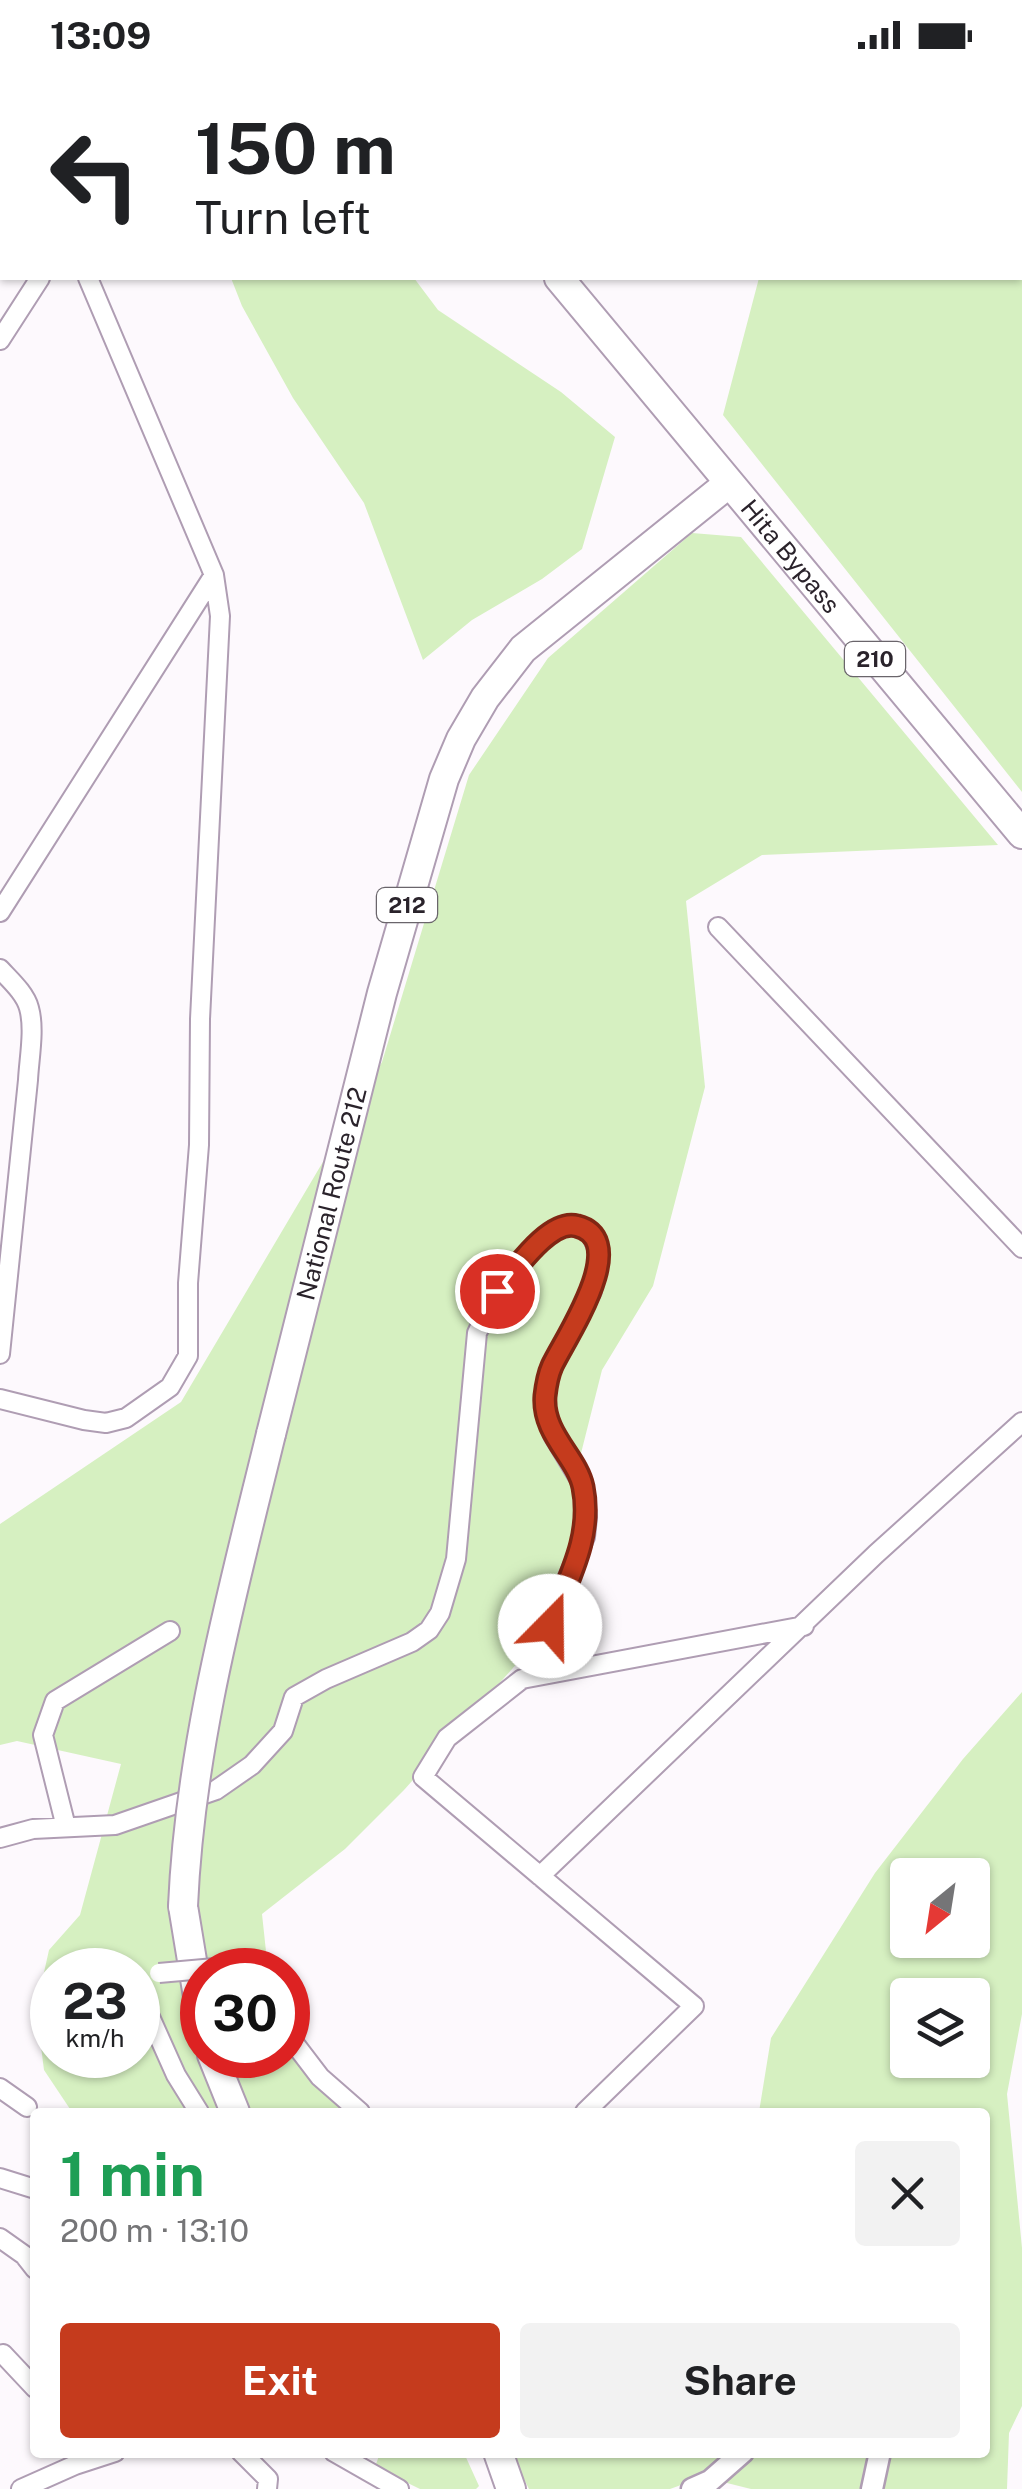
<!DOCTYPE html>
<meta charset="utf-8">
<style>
body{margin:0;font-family:"Public Sans",sans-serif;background:#f2f2f2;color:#202124;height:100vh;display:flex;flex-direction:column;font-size:38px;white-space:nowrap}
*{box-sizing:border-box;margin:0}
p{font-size:32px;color:#757577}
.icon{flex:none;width:55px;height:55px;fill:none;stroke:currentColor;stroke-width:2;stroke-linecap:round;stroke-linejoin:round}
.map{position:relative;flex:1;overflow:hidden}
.panel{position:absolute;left:30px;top:2038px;width:960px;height:350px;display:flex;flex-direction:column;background:#fff;border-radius:10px;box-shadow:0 2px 8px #0004}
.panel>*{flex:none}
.top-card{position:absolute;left:0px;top:0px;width:1022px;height:210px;box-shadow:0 2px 8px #0004;background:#fff;color:#202124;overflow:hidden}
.needle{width:65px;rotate:210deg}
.tools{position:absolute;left:890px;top:1788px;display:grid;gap:20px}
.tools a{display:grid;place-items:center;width:100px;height:100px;border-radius:10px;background:#fff;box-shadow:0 2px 8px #0004;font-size:50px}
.speed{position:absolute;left:30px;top:1878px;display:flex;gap:20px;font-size:50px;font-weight:700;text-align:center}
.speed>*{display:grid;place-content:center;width:130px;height:130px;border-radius:50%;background:#fff;box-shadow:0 2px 8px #0004;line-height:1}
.speed small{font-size:25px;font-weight:400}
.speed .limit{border:15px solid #d22;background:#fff;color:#111}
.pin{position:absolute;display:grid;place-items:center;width:85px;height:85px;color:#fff;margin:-42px;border:5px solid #fff;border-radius:50%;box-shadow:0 2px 10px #0007}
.me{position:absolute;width:110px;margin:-55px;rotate:22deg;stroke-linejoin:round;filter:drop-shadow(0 0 8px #0008)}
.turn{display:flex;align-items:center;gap:35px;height:210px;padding:0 30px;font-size:45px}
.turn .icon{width:130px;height:130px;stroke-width:2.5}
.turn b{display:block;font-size:70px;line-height:85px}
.round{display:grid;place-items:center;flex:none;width:105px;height:105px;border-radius:10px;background:#f2f2f2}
.summary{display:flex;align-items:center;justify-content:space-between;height:170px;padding:0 30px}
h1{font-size:60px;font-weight:700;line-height:75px;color:#1e9e55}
.action{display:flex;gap:20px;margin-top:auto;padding:20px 30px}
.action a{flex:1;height:115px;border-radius:10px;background:#c53b1d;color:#fff;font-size:40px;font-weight:700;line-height:115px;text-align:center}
.action a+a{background:#f2f2f2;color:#202124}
.status{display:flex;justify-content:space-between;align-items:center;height:70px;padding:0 50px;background:#fff;direction:ltr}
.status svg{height:28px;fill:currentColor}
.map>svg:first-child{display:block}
.green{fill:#d6f0c1;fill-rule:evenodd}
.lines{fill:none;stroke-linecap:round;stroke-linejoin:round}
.minor-casing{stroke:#af9db3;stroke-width:22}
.tertiary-casing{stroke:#af9db3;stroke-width:25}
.trunk-casing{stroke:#af9db3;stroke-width:32}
.minor{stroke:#fff;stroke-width:18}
.tertiary{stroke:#fff;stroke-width:20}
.trunk{stroke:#fff;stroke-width:28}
.minor-bridge-casing{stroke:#af9db3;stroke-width:22;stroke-linecap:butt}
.trunk-bridge-casing{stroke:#af9db3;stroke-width:32;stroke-linecap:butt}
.minor-bridge{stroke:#fff;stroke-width:18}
.trunk-bridge{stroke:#fff;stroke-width:28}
.route-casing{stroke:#802613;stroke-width:25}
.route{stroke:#c53b1d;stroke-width:18}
.labels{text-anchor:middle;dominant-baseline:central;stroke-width:8;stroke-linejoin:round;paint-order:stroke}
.shield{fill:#fff;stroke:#6a656b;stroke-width:2.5}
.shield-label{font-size:22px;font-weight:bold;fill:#2a232b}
.street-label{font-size:25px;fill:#2a232b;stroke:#fff}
</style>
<div class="status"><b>13:09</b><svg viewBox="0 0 49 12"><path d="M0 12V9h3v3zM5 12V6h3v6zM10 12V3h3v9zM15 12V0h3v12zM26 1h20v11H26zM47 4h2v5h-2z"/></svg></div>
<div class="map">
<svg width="1022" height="2419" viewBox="0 0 1022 2419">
<rect width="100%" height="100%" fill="#fdf9fd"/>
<path class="green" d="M 733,0 L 1022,0 L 1022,722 L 723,345 L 759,208 L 1020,208 L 1020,2 Z
M 231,208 L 414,208 L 438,240 L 561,322 L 615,367 L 582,479 L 542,509 L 472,550 L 423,590 L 364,433 L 293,328 L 242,236 Z
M 692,463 L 741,467 L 998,775 L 762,785 L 686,831 L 705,1017 L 653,1216 L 602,1300 L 572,1419 L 575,1476 L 521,1589 L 404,1720 L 345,1779 L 262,1844 L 268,1900 L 202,1900 L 202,1985 L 288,1984 L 351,2042 L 72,2042 L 44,2000 L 36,1938 L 49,1880 L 80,1845 L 121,1694 L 17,1671 L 0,1675 L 0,1454 L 181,1332 L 382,992 L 469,705 L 548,588 ZM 52,1900 L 138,1900 L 138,1985 L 52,1985 Z
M 1022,1622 L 1022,1944 L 1007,2024 L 1022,2178 L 1022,2336 L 1009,2363 L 1007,2419 L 751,2419 L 703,2407 L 670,2419 L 529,2419 L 511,2383 L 985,2382 L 985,2042 L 759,2042 L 771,1968 L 875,1803 L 963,1689 ZM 908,1805 L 972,1805 L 972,1870 L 908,1870 ZM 908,1925 L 972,1925 L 972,1990 L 908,1990 Z
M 380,2383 L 464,2383 L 479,2416 L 476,2419 L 420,2419 L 375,2397 Z"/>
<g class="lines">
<defs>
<path id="minor" d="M 1,0 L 2,4
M 26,0 L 30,2
M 125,2 L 127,0
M 0,270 L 40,208
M 0,842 L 214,505
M 718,857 L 1022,1178
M 0,899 C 10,910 25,923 29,938 C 35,959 29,989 28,1010 L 0,1284
M 0,1329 L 84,1350 L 106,1353 L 126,1348 L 170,1317 L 188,1286 L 188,1213 L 199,1075 L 200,949 L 220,546 L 214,505 L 88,208
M 66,1757 L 43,1665 L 55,1631 L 170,1561
M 0,1768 L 33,1759 L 115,1755 L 216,1720 L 252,1695 L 283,1661 L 294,1627 L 326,1609 L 412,1572 L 429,1560 L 440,1543 L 456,1489 L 477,1263 L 497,1221 L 529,1183 L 551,1162 L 569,1155 L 580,1156 L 591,1164 L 599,1182 L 592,1221 L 550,1300 L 544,1330 L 553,1365 L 583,1415 L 587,1447 L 585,1467 L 532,1591 L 531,1606
M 540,1806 L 876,1484 L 1022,1352
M 226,1897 L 246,1892 L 250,1900
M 138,1920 L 176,2005 L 199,2042
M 288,1965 L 320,2007 L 360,2042
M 0,2018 L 27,2037
M 585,2042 L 694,1936 L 423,1707 L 447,1668 L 522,1609 L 804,1556
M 0,2108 L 32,2118
M 0,2168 L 24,2185 L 35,2199
M 3,2284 L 35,2318
M 241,2382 L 268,2409 L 267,2419
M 334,2382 L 399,2419
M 21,2419 L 75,2395 L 115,2382"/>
<path id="tertiary" d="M 692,2419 L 710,2411 L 743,2382
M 872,2419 L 880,2382"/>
<g id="trunk">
<path d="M 389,0 L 391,2"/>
<path id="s1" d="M 559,208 L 1022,764"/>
<path id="s2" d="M 271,1364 L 382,923 L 444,709 L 461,669 L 485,628 L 523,579 L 728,414"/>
<path d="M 183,1836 L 202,1951"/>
<path d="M 212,1985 L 235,2042"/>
<path d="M 498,2382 L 511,2419"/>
</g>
</defs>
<use href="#minor" class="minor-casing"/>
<use href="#tertiary" class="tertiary-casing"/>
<use href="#trunk" class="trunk-casing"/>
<use href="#minor" class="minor"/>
<use href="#tertiary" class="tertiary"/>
<use href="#trunk" class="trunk"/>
<defs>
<path id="minor-bridge" d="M 159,1903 L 226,1897"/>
<path id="trunk-bridge" d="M 183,1836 C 190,1675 233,1520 271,1364"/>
</defs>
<use href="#minor-bridge" class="minor-bridge-casing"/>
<use href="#trunk-bridge" class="trunk-bridge-casing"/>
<use href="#minor-bridge" class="minor-bridge"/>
<use href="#trunk-bridge" class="trunk-bridge"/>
</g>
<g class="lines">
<defs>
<path id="route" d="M 497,1221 C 513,1203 549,1148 577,1156 C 633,1170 564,1270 552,1296 C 548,1305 546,1317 545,1326 C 542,1364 577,1387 583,1417 C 593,1467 568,1509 550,1556"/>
</defs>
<use href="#route" class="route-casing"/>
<use href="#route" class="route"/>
</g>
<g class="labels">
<g class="shield">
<rect x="845" y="572" width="60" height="34" rx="8"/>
<rect x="377" y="818" width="60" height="34" rx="8"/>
</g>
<g class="shield-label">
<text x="875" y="589">210</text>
<text x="407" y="835">212</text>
</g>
<g class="street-label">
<text stroke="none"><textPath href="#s1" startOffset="362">Hita Bypass</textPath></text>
<text stroke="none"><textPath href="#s2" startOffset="248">National Route 212</textPath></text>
</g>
</g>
</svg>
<div class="tools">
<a><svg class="needle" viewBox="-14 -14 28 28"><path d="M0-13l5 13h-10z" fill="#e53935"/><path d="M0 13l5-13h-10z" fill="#757577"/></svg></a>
<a><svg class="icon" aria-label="layers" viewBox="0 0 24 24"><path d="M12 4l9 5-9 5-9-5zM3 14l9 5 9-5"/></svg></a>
</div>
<div class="speed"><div>23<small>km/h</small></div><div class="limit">30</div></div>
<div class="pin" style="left:497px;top:1221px;background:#d93025"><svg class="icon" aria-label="arrive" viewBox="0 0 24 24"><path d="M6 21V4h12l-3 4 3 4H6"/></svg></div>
<svg class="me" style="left:550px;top:1556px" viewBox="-20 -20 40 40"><circle r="19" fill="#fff"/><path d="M0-13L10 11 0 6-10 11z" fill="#c53b1d"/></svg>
<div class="top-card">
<div class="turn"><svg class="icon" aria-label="left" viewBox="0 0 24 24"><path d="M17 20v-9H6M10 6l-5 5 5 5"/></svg><div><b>150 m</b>Turn left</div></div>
</div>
<section class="panel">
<div class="summary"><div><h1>1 min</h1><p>200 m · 13:10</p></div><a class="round"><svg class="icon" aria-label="close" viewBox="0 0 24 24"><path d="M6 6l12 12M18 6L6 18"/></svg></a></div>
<div class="action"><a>Exit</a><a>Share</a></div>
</section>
</div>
